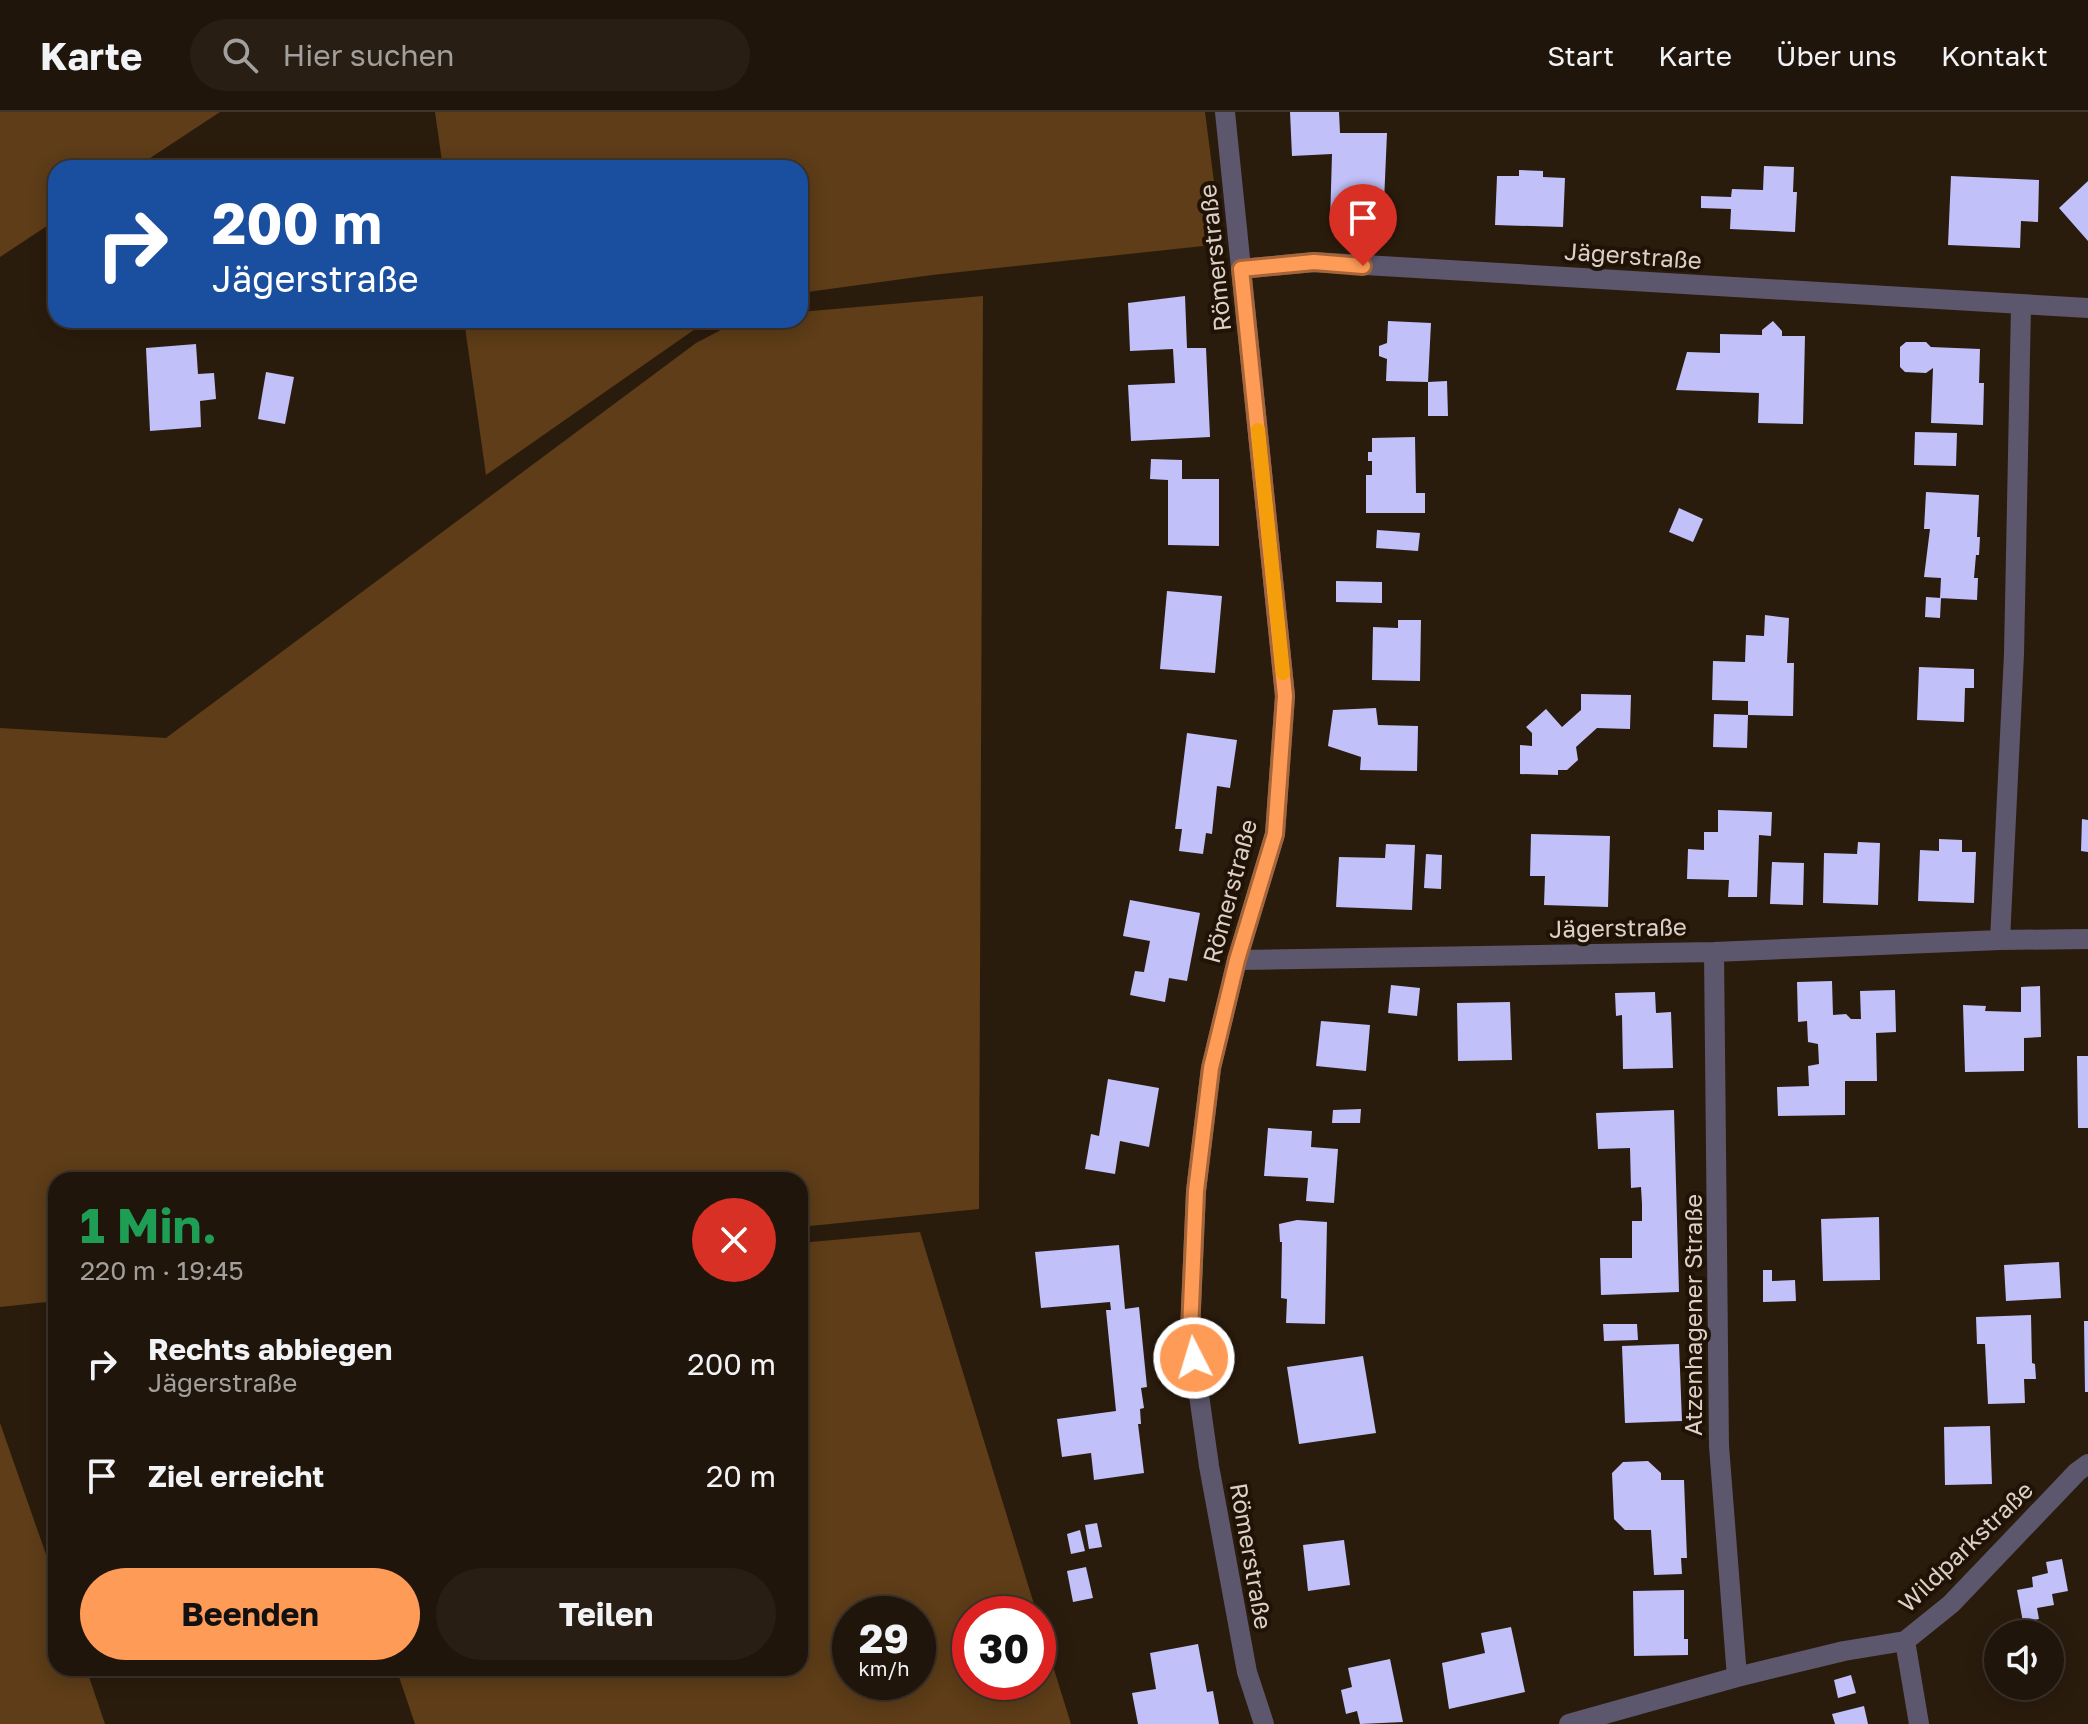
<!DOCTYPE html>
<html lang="de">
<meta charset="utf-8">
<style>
body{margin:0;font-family:"Golos Text",sans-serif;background:#281e13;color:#f1f3f6;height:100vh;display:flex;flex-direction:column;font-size:30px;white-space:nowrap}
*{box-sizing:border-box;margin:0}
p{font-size:26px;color:#a29f9c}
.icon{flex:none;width:44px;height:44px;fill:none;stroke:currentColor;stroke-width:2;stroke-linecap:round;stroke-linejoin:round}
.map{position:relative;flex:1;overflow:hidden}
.panel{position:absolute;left:48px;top:1060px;width:760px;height:504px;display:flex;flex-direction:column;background:#20150a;border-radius:24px;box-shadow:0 4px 20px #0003,0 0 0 2px #3d342b}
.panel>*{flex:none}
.top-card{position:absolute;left:48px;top:48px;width:760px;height:168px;border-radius:24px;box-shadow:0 4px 20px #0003,0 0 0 2px #3d342b;background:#1a4fa0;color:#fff;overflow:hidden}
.controls{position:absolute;left:1984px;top:1508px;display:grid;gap:16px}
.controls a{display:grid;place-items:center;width:80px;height:80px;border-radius:50%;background:#20150a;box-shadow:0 4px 20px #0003,0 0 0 2px #3d342b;font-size:40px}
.speed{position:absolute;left:832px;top:1484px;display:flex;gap:16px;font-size:40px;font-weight:700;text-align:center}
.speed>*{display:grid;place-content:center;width:104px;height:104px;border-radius:50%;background:#20150a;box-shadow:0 4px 20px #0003,0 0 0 2px #3d342b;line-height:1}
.speed small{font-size:20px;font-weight:400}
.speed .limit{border:12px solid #d22;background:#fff;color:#111}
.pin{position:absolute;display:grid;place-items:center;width:68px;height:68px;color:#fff;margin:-82px -34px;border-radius:50% 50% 50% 0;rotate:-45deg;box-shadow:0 0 8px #0007}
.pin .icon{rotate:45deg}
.me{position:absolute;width:88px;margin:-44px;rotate:355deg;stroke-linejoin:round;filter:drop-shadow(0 0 6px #0008)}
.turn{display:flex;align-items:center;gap:28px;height:168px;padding:0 32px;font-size:36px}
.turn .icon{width:104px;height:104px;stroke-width:2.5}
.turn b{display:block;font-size:56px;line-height:68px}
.round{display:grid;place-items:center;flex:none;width:84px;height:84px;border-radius:42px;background:#281e13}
.headline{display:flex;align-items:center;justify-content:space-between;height:136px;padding:0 32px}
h1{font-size:48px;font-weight:700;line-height:60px;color:#1e9e55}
.action{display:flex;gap:16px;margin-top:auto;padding:16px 32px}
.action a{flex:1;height:92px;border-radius:48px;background:#fe9c57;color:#111;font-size:32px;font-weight:700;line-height:92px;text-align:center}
.action a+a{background:#281e13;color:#f1f3f6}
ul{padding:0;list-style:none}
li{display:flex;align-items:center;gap:24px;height:112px;padding:0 32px}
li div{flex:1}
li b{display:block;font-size:30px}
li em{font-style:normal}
header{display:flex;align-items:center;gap:48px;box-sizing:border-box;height:112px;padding:0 40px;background:#20150a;border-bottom:2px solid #3d342b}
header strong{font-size:38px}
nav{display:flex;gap:44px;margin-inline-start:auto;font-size:28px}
.search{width:560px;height:72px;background:#281e13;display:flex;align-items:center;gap:20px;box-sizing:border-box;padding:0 28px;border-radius:44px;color:#a29f9c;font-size:30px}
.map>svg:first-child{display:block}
.green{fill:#5e3d18;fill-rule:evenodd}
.building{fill:#c1c0f9}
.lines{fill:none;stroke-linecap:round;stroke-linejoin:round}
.minor{stroke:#5d576d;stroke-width:20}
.route-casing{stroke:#a56539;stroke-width:20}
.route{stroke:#fe9c57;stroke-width:14}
.slow{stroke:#f59e0b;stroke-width:14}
.labels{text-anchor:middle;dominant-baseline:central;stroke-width:8;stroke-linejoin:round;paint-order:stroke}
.street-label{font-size:24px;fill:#dad0c7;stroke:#201205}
</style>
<header>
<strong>Karte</strong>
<div class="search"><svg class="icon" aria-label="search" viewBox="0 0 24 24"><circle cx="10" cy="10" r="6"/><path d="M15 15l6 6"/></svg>Hier suchen</div>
<nav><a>Start</a><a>Karte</a><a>Über uns</a><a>Kontakt</a></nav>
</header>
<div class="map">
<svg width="2088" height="1612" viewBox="0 0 2088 1612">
<rect width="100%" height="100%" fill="#2a1c0d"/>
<path class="green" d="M 0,0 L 220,0 L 135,56 L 56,56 L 56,108 L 0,145 Z
M 435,0 L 1205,0 L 1222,132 L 932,163 L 800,181 L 800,56 L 443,56 Z
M 983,184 L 979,1097 L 800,1115 L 800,1068 L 56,1068 L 56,1189 L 0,1195 L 0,616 L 166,626 L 696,231 L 740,208 L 800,208 L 800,200 Z
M 464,208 L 708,208 L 486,363 Z
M 920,1120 L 1037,1502 L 970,1502 L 970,1570 L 1038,1570 L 1038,1506 L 1071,1612 L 415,1612 L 396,1556 L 800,1556 L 800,1131 ZM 850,1502 L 918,1502 L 918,1570 L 850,1570 Z
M 0,1311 L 56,1471 L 56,1556 L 86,1556 L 105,1612 L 0,1612 Z"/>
<path class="building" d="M 1290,0 L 1339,0 L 1340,21 L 1387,21 L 1383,113 L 1330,112 L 1332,42 L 1292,44 Z
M 1764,54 L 1794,55 L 1793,80 L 1797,80 L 1795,120 L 1730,117 L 1731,97 L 1701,96 L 1701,84 L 1731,85 L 1732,77 L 1763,78 Z
M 1519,58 L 1543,59 L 1543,65 L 1565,66 L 1563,115 L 1495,113 L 1497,64 L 1519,64 Z
M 1951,64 L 2039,68 L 2038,110 L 2021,109 L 2020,136 L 1948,133 Z
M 2088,69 L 2088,129 L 2059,96 Z
M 1185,184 L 1187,236 L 1206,236 L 1210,325 L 1131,329 L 1128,273 L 1175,271 L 1173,237 L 1130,239 L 1128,191 Z
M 1388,209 L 1431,211 L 1428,270 L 1386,269 L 1387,247 L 1379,244 L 1379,234 L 1387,231 Z
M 1773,209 L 1782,219 L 1782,224 L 1805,224 L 1803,312 L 1758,311 L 1759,281 L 1676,278 L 1687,240 L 1720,241 L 1720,222 L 1762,223 L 1762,218 Z
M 1906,230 L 1926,230 L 1931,235 L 1980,237 L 1979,271 L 1984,271 L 1983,313 L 1931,311 L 1933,256 L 1926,261 L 1905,260 L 1900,255 L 1900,235 Z
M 196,232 L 198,262 L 214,261 L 216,287 L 200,289 L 201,315 L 150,319 L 146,236 Z
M 266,260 L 294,265 L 285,312 L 258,307 Z
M 1447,269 L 1448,304 L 1428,304 L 1428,270 Z
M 1915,320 L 1957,321 L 1956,354 L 1914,353 Z
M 1415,325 L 1416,381 L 1425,381 L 1425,401 L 1366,401 L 1366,363 L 1372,363 L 1372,349 L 1368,349 L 1368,340 L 1372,340 L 1372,326 Z
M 1151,347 L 1182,348 L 1182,367 L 1219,367 L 1219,434 L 1168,433 L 1168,368 L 1150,367 Z
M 1926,380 L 1979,383 L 1977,425 L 1980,425 L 1979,443 L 1976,443 L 1974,466 L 1978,466 L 1977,488 L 1940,486 L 1941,466 L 1924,465 L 1930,417 L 1924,417 Z
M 1679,396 L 1703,407 L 1693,430 L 1669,420 Z
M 1377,418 L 1420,421 L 1418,439 L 1376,436 Z
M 1336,469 L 1382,470 L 1382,491 L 1336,490 Z
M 1167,479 L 1222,484 L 1215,561 L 1160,557 Z
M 1926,485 L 1941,486 L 1940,506 L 1925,505 Z
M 1765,503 L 1789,506 L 1787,551 L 1794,551 L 1793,604 L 1748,603 L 1748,589 L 1712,588 L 1713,549 L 1745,550 L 1746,523 L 1764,524 Z
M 1398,508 L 1421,508 L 1420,569 L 1372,568 L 1373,515 L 1398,516 Z
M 1919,555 L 1974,557 L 1974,576 L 1965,576 L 1964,610 L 1917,608 Z
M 1581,582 L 1631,583 L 1630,617 L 1597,616 L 1576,635 L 1578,648 L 1567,658 L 1558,658 L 1558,663 L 1520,662 L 1520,633 L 1532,634 L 1532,621 L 1526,615 L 1546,597 L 1562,615 L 1581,598 Z
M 1376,596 L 1378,613 L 1418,614 L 1417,659 L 1360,658 L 1361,645 L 1328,634 L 1333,598 Z
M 1714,602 L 1748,603 L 1747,636 L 1713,635 Z
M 1187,621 L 1237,628 L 1230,676 L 1217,674 L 1212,722 L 1206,721 L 1203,742 L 1179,739 L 1182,717 L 1175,717 Z
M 1718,698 L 1772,700 L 1771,724 L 1759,723 L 1757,785 L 1728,785 L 1729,768 L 1687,767 L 1688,737 L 1704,738 L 1704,720 L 1718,720 Z
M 2082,707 L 2088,708 L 2088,740 L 2081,739 Z
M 1531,722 L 1610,724 L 1608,795 L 1544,793 L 1545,764 L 1530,764 Z
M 1939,727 L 1962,728 L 1962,740 L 1976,740 L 1974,791 L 1918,789 L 1920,738 L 1939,739 Z
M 1858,730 L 1880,731 L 1878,793 L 1823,791 L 1824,741 L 1857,742 Z
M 1386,732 L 1415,733 L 1412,798 L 1336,795 L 1339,745 L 1385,746 Z
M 1426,742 L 1442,743 L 1441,777 L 1424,776 Z
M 1772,750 L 1804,751 L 1803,793 L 1770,792 Z
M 1130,788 L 1200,801 L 1187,869 L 1169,866 L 1165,890 L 1130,883 L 1135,859 L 1144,860 L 1150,829 L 1123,824 Z
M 1832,869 L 1833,903 L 1846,902 L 1851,907 L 1861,907 L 1860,879 L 1895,878 L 1896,920 L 1876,921 L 1877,969 L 1845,969 L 1845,1003 L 1778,1004 L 1777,975 L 1809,974 L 1808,954 L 1819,952 L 1818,932 L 1808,930 L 1807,909 L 1798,910 L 1797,870 Z
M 1391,873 L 1420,876 L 1417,904 L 1388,901 Z
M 2040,874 L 2041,925 L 2024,926 L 2024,959 L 1965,960 L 1963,893 L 1986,894 L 1985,899 L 2021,900 L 2021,875 Z
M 1655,880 L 1656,901 L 1671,900 L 1673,956 L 1623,957 L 1622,903 L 1616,904 L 1615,881 Z
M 1510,890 L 1512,948 L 1458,949 L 1457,891 Z
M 1321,909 L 1370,913 L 1366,959 L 1316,954 Z
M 2077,944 L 2088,944 L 2088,1016 L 2078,1016 Z
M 1108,967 L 1159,976 L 1149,1035 L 1120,1029 L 1115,1062 L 1085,1057 L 1091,1022 L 1099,1024 Z
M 1361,997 L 1360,1011 L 1332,1011 L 1333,998 Z
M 1674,998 L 1679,1180 L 1601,1183 L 1600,1146 L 1632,1146 L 1632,1109 L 1642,1109 L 1642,1092 L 1641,1075 L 1631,1076 L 1630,1036 L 1598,1037 L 1596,1001 Z
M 1268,1016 L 1312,1019 L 1311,1035 L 1338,1037 L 1334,1091 L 1306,1089 L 1308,1066 L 1264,1064 Z
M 1879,1105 L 1880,1168 L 1823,1169 L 1821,1107 Z
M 1297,1108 L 1327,1110 L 1325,1212 L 1286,1211 L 1287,1187 L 1281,1186 L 1282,1130 L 1280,1130 L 1279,1112 Z
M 1119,1133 L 1125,1197 L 1139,1195 L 1147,1275 L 1141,1276 L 1144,1296 L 1140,1297 L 1141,1312 L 1138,1312 L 1144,1361 L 1094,1368 L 1091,1341 L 1062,1345 L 1057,1307 L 1116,1299 L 1106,1198 L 1111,1198 L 1110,1190 L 1041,1196 L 1035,1140 Z
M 2059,1150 L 2061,1186 L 2006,1189 L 2004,1153 Z
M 1763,1158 L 1772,1158 L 1772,1169 L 1795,1168 L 1796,1189 L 1763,1190 Z
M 2031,1203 L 2032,1251 L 2035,1252 L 2036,1267 L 2024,1267 L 2025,1291 L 1988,1292 L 1985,1232 L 1977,1232 L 1976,1205 Z
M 2084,1209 L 2088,1209 L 2088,1280 L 2085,1280 Z
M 1603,1212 L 1637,1212 L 1638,1228 L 1604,1229 Z
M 1679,1232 L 1682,1309 L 1625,1311 L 1622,1234 Z
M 1363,1244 L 1376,1321 L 1299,1332 L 1287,1255 Z
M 1990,1314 L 1992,1372 L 1945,1373 L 1944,1315 Z
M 1648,1349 L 1661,1361 L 1661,1368 L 1684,1368 L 1687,1446 L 1681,1446 L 1682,1462 L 1654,1463 L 1651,1418 L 1625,1418 L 1614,1407 L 1612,1361 L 1623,1350 Z
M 1097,1411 L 1102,1435 L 1089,1437 L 1085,1413 Z
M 1080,1418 L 1085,1439 L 1071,1442 L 1067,1422 Z
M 1344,1428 L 1350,1473 L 1308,1479 L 1303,1433 Z
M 2062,1447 L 2068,1479 L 2052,1482 L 2054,1493 L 2037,1496 L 2039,1507 L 2023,1510 L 2017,1478 L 2033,1475 L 2032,1465 L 2048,1461 L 2046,1450 Z
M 1086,1455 L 1093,1486 L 1073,1490 L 1067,1459 Z
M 1684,1478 L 1684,1527 L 1688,1527 L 1688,1543 L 1634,1544 L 1633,1479 Z
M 1511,1515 L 1525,1580 L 1449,1597 L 1442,1551 L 1485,1541 L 1481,1521 Z
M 1198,1532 L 1207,1580 L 1213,1579 L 1219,1612 L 1138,1612 L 1132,1581 L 1156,1577 L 1150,1541 Z
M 1390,1547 L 1403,1610 L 1360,1612 L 1357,1599 L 1346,1602 L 1341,1578 L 1352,1575 L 1348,1556 Z
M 1851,1563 L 1856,1581 L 1838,1586 L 1834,1568 Z
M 1864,1594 L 1868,1612 L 1835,1612 L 1832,1602 Z"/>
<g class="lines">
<path class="minor" d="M 1225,0 L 1285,584 L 1275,722 L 1237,848 L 1211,956 L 1196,1079 L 1190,1219 L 1209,1354 L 1247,1560 L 1264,1612
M 1241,157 L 1314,150 L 2088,196
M 2021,193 L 2014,542 L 2000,828 L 2088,827
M 1237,848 L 1714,840 L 2000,828
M 1737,1565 L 1844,1539 L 1905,1529
M 1569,1612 L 1737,1565 L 1719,1334 L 1714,840
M 1919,1612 L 1905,1529 L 1951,1492 L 2077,1360 L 2088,1352"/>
</g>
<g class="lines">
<defs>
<path id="route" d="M 1194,1246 L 1190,1219 L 1196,1079 L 1211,956 L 1237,848 L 1275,722 L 1285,584 L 1241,157 L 1314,150 L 1363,154"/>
</defs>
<use href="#route" class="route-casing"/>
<use href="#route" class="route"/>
<path class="slow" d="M 1258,318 L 1283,561"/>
</g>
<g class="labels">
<g class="street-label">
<text transform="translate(1633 143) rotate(4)">Jägerstraße</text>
<text transform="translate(1214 146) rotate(-96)">Römerstraße</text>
<text transform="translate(1229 779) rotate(-75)">Römerstraße</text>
<text transform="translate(1618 815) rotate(-1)">Jägerstraße</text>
<text transform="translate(1692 1203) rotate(-90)">Atzenhagener Straße</text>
<text transform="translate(1965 1434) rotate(-44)">Wildparkstraße</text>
<text transform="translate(1252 1444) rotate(80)">Römerstraße</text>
</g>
</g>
</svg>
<div class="controls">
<a><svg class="icon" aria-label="sound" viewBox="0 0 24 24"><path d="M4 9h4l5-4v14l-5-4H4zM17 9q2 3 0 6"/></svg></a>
</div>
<div class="speed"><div>29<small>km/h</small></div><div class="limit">30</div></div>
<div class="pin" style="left:1363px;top:154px;background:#d93025"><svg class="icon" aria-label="arrive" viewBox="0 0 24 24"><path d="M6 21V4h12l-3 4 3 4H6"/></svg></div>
<svg class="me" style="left:1194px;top:1246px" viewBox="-20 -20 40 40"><circle r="17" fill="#fe9c57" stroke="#fff" stroke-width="3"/><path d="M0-11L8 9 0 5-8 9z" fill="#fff"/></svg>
<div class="top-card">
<div class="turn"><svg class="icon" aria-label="right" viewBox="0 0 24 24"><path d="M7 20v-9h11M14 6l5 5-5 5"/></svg><div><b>200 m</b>Jägerstraße</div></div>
</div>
<section class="panel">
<div class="headline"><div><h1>1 Min.</h1><p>220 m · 19:45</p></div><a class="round" style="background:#d93025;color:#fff"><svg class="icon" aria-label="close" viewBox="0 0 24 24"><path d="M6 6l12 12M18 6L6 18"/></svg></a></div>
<ul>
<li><svg class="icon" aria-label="right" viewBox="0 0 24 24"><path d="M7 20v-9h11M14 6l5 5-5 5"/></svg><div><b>Rechts abbiegen</b><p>Jägerstraße</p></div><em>200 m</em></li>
<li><svg class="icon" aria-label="arrive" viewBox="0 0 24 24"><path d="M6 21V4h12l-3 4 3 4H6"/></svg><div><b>Ziel erreicht</b></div><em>20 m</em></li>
</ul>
<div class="action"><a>Beenden</a><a>Teilen</a></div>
</section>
</div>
